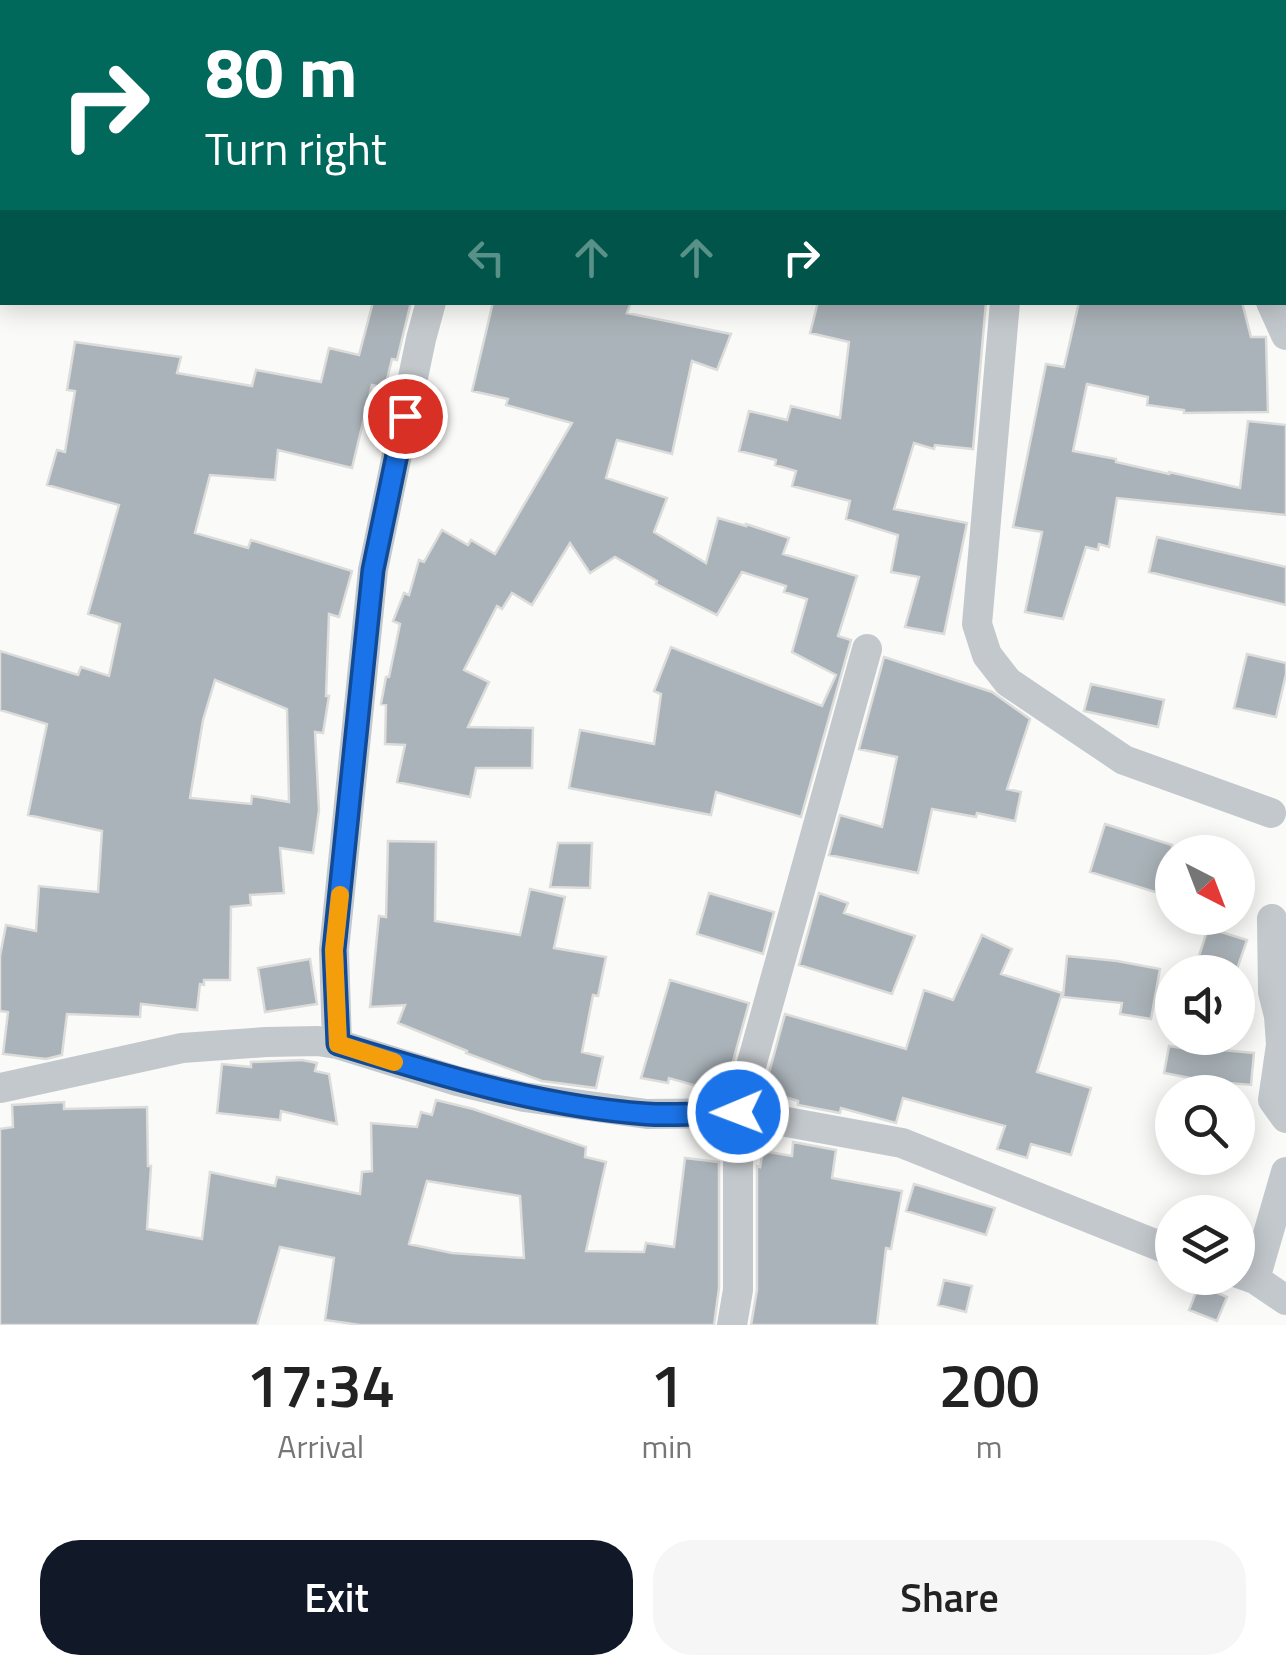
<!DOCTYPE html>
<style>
body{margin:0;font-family:"Titillium Web",sans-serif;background:#f6f6f6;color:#222;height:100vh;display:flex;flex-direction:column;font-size:38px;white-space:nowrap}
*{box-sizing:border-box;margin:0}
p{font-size:32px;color:#767676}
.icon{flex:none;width:55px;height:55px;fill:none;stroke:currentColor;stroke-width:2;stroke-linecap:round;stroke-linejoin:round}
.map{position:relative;height:1325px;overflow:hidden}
.side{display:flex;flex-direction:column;background:#fff;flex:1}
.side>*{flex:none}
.hud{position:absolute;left:0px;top:0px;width:1288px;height:305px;box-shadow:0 5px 25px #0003;background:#00695c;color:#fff;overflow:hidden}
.needle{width:65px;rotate:138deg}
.controls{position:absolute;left:1155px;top:835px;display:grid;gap:20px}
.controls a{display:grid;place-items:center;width:100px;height:100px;border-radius:50%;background:#fff;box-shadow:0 5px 25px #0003;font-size:50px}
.pin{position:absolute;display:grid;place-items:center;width:85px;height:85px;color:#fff;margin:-42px;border:5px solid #fff;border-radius:50%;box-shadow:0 2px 10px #0007}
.me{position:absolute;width:110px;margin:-55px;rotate:269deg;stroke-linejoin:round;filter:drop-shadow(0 0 8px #0008)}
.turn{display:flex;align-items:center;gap:35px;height:210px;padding:0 40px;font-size:45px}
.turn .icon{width:130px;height:130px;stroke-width:2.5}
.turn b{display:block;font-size:70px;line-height:85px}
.lanes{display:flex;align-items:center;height:95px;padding:0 40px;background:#0003;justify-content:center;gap:50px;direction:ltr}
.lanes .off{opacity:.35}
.eta{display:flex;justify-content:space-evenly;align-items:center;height:170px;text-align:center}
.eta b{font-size:60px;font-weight:600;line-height:70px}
.action{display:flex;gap:20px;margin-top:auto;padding:20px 40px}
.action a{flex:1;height:115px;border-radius:40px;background:#111827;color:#fff;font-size:40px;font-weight:600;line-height:115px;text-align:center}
.action a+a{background:#f6f6f6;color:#222}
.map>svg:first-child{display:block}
.building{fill:#aab3b9;stroke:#dcdcda;stroke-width:2.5;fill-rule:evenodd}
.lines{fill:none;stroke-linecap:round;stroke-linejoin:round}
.secondary-casing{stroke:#b3babf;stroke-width:45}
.street{stroke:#c3c8cc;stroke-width:30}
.secondary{stroke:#fff;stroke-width:42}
.route-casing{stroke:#114b97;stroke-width:25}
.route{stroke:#1a73e8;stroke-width:18}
.slow{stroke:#f59e0b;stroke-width:18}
</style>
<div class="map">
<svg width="1286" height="1325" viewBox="0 0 1286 1325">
<rect width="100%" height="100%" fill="#fafaf8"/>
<path class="building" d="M 373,302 L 411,302 L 397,360 L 392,359 L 385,388 L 372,385 L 352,468 L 278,450 L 275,480 L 210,475 L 195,533 L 248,548 L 251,540 L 352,571 L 339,617 L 329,614 L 326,696 L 329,696 L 323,733 L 315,732 L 319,810 L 313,853 L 280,848 L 284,893 L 250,895 L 251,905 L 231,907 L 230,980 L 204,980 L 204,985 L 200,984 L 197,1010 L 141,1004 L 140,1017 L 67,1014 L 62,1055 L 46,1059 L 3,1054 L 8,1012 L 0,1011 L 0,956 L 6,925 L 36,931 L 39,886 L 98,892 L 102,831 L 28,815 L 47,724 L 0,710 L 0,651 L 78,675 L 81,667 L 109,676 L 120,624 L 88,614 L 119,505 L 47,485 L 57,450 L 65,452 L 75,391 L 67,390 L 75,342 L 181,357 L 177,373 L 252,386 L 256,370 L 321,382 L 329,348 L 359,355 ZM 215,680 L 287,709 L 289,802 L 252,796 L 251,804 L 190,798 L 203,720 Z
M 493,302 L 631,302 L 627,313 L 731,334 L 717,370 L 692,361 L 672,454 L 617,440 L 606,478 L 667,498 L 654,532 L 706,563 L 718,518 L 746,526 L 746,524 L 789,538 L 783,554 L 857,576 L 838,636 L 851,640 L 801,817 L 716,792 L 711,815 L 569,788 L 580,730 L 654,744 L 661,694 L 654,691 L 671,647 L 822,706 L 836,675 L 792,652 L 807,599 L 784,592 L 786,586 L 742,572 L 717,615 L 656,584 L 657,581 L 615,557 L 590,573 L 570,543 L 532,605 L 512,593 L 502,609 L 497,606 L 464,670 L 489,682 L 468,727 L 533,728 L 532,768 L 476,768 L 470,797 L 397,782 L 405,745 L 385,744 L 386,705 L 381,704 L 386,677 L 389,677 L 400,624 L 393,621 L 404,593 L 409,595 L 419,560 L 424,562 L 442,530 L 468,545 L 471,540 L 495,554 L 572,423 L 506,405 L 508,399 L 472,391 Z
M 818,302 L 986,302 L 973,449 L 935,445 L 934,449 L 914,443 L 894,509 L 967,523 L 944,634 L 905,627 L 919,577 L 891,572 L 898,535 L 846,519 L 850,501 L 792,486 L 796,471 L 775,465 L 776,460 L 739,451 L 749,411 L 787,420 L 791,406 L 840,418 L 849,342 L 810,333 Z
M 1079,302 L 1242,302 L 1251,337 L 1266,337 L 1268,412 L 1184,413 L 1184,410 L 1147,405 L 1148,397 L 1087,384 L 1073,451 L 1116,459 L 1116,462 L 1169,474 L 1169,472 L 1240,488 L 1248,421 L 1286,425 L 1286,515 L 1117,498 L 1109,547 L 1099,544 L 1098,550 L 1086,547 L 1063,619 L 1025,612 L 1042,532 L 1013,527 L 1046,364 L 1064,367 Z
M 1157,537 L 1286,567 L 1286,605 L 1149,572 Z
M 1247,654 L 1286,663 L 1286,674 L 1276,717 L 1234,708 Z
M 884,657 L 992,692 L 1030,719 L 1007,789 L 1021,792 L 1015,821 L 977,813 L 976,817 L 932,809 L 918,873 L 829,855 L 840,815 L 882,827 L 897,757 L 859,749 Z
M 1091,684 L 1164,700 L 1158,727 L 1084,711 Z
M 1105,824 L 1172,845 L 1172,882 L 1168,896 L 1090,872 Z
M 388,841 L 436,842 L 435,921 L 520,935 L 530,889 L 565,897 L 554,948 L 606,957 L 598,996 L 593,995 L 582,1052 L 603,1057 L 596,1088 L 542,1081 L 466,1053 L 467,1051 L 398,1023 L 405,1005 L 370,1007 L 379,916 L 386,917 Z
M 558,843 L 592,843 L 590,888 L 550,887 Z
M 709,893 L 774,912 L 763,954 L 697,934 Z
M 819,893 L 848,903 L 844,913 L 915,936 L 892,994 L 799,965 Z
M 1208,928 L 1247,940 L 1236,972 L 1197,962 Z
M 982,935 L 1012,949 L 1001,974 L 1062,993 L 1037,1072 L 1091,1088 L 1071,1155 L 1031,1144 L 1027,1158 L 997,1149 L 1005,1126 L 903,1098 L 896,1123 L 841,1108 L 840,1113 L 798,1105 L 798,1101 L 764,1091 L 785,1014 L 906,1049 L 924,990 L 953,1000 Z
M 1067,956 L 1117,961 L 1160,969 L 1151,1019 L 1120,1014 L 1122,1003 L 1063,997 Z
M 310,959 L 317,1004 L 265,1012 L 258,968 Z
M 670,980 L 749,1003 L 724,1094 L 669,1078 L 668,1083 L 641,1078 Z
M 1169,1046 L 1201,1051 L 1201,1048 L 1254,1053 L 1251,1085 L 1206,1081 L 1164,1073 Z
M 302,1060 L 317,1063 L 315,1071 L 329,1074 L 337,1124 L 281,1111 L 280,1120 L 217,1113 L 222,1064 L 251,1067 L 251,1062 Z
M 436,1100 L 473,1109 L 586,1147 L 585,1157 L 606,1162 L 586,1251 L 644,1252 L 646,1243 L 674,1247 L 685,1158 L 719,1162 L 719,1288 L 714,1325 L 360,1325 L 325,1320 L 334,1258 L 280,1247 L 257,1325 L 0,1325 L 0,1129 L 13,1127 L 12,1105 L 64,1102 L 64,1109 L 147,1107 L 148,1166 L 151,1166 L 147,1229 L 202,1239 L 210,1172 L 275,1186 L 277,1177 L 360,1194 L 362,1172 L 372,1171 L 371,1123 L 417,1127 L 421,1112 L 432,1115 ZM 427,1181 L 520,1196 L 524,1258 L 452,1253 L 409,1244 Z
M 793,1142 L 836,1150 L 832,1178 L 902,1191 L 891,1249 L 886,1248 L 877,1325 L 751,1325 L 757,1290 L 757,1166 L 760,1167 L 763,1151 L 792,1156 Z
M 914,1184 L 995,1208 L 986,1235 L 906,1211 Z
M 944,1280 L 972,1286 L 966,1312 L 938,1305 Z
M 1199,1285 L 1227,1297 L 1217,1321 L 1189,1310 Z"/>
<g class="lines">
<defs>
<path id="secondary" d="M 1066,0 L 1092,0"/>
</defs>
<use href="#secondary" class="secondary-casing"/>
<path class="street" d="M 504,2 L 504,0
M 1268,2 L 1269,0
M 1005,302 L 977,624 L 987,655 L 1008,682 L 1124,760 L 1271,813
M 1271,302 L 1286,335
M 1272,919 L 1273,992 L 1279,1016 L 1281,1045 L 1273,1100 L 1286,1118
M 337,1044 L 334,950 L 373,570 L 421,339 L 431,302
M 0,1088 L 182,1048 L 266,1042 L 318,1041 L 337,1044 L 457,1081 L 524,1097 L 647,1114 L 738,1113 L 902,1143 L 1172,1251
M 1238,1273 L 1255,1279 L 1286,1300
M 1255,1279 L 1286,1172
M 732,1325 L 738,1290 L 738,1113 L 867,649"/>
<use href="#secondary" class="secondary"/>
</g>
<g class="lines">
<defs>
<path id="route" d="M 405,416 L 373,570 L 334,950 L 338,1044 C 439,1075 539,1106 646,1114 C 676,1116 708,1113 738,1112"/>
</defs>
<use href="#route" class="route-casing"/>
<use href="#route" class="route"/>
<path class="slow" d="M 340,895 L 334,950 L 338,1044 L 394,1062"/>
</g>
</svg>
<div class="controls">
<a><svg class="needle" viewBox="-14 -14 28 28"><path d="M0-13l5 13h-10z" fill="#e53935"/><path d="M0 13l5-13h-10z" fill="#767676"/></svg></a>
<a><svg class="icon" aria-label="sound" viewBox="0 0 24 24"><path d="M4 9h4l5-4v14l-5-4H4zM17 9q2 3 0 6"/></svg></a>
<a><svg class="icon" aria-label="search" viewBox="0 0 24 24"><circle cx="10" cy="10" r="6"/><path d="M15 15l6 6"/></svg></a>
<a><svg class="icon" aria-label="layers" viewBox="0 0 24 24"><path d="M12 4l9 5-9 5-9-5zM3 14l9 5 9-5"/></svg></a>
</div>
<div class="pin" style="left:405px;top:416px;background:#d93025"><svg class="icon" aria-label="arrive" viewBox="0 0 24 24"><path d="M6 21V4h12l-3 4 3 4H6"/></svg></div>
<svg class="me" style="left:738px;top:1112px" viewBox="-20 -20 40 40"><circle r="17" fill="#1a73e8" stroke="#fff" stroke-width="3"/><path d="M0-11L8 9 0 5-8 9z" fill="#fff"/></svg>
<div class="hud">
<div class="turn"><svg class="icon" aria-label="right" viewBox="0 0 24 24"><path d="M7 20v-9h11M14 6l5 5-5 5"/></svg><div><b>80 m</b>Turn right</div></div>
<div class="lanes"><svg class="icon off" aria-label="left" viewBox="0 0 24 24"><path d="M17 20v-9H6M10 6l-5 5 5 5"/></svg><svg class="icon off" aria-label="ahead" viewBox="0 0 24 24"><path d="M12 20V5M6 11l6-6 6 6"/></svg><svg class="icon off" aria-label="ahead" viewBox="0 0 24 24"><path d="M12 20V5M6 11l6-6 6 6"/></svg><svg class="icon" aria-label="right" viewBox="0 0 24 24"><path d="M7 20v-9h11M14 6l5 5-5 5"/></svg></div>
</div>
</div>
<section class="side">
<div class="eta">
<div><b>17:34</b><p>Arrival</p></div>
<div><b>1</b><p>min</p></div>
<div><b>200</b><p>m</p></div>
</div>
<div class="action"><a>Exit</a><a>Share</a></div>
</section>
